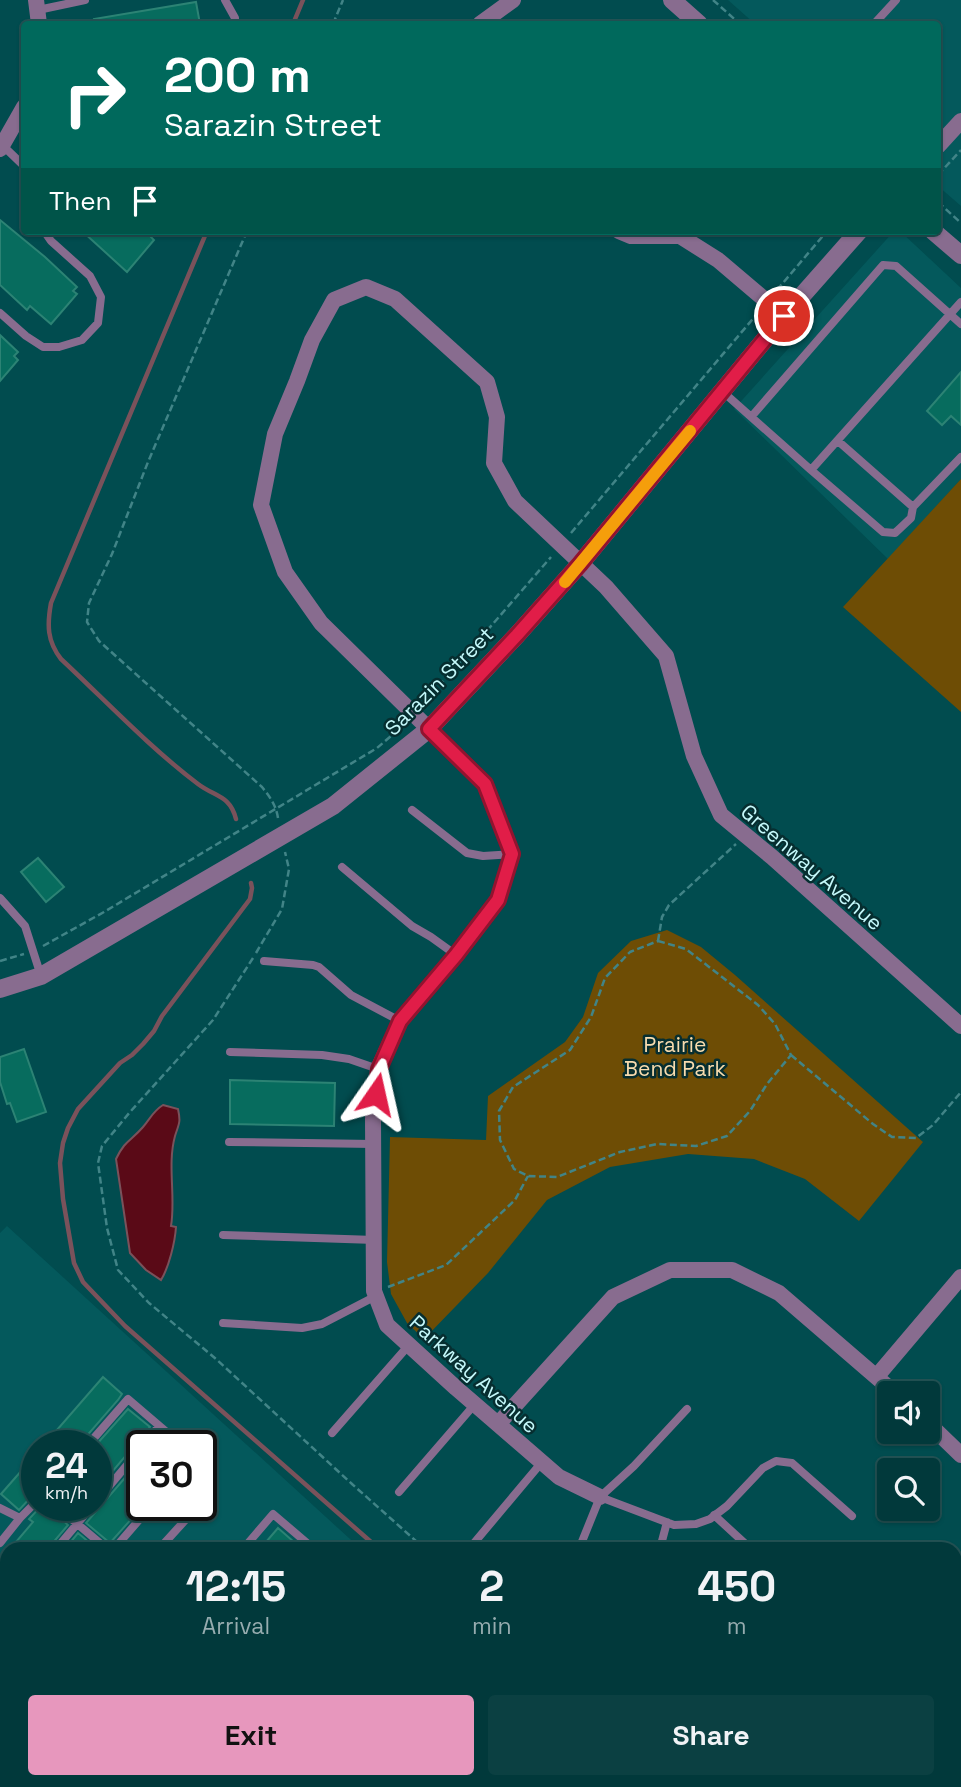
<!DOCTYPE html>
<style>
body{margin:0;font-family:"Space Grotesk",sans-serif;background:#0b4042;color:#f1f3f6;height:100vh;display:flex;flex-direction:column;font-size:26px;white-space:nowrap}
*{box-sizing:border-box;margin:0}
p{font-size:23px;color:#96acaf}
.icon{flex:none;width:38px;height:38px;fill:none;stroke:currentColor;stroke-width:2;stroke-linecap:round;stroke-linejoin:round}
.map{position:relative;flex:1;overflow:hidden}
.drawer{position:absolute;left:0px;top:1542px;width:962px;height:247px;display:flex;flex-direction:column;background:#01393b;border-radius:21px 21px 0 0;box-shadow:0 2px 5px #0004,0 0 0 2px #235355}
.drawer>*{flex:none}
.top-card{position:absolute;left:21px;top:21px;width:920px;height:214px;border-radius:7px;box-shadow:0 2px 5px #0004,0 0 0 2px #235355;background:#00695c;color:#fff;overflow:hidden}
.fabs{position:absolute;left:877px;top:1381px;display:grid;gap:14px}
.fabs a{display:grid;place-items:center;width:63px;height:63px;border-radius:7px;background:#01393b;box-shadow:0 2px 5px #0004,0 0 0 2px #235355;font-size:35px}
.speed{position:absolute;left:21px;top:1430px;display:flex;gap:14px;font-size:35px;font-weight:700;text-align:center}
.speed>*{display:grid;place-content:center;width:91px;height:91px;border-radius:50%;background:#01393b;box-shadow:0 2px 5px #0004,0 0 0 2px #235355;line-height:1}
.speed small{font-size:18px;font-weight:400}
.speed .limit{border:4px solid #111;border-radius:10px;background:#fff;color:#111}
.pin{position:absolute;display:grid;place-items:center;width:60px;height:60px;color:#fff;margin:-30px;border:4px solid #fff;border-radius:50%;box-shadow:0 2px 7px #0007}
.me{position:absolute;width:77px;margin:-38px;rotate:11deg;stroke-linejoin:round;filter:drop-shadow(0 0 5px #0008)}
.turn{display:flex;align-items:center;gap:24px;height:147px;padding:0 28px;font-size:32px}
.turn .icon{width:91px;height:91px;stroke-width:2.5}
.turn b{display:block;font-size:49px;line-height:60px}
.then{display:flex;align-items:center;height:66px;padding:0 28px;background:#0003;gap:14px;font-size:26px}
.eta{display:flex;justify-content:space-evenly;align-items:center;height:119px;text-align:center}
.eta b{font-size:42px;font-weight:700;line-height:49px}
.action{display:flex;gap:14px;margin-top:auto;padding:14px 28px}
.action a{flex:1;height:80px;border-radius:7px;background:#e797bd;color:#111;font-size:28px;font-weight:700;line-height:80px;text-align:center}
.action a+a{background:#0b4042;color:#f1f3f6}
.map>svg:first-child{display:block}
.built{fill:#04595c;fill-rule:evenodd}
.green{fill:#6e4d05}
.water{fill:#5a0a17;stroke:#7a525b;stroke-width:2}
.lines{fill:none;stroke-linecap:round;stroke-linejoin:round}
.stream{stroke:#7a525b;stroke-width:4.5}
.building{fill:#076c5e;stroke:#2c8374;stroke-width:2}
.path{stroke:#418487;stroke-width:2.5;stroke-dasharray:7 3.5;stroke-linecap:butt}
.service{stroke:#886c8f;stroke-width:8}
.minor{stroke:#886c8f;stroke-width:16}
.tertiary{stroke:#886c8f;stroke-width:18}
.route-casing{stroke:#92132f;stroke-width:18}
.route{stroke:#e11d48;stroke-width:12}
.slow{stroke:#f59e0b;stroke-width:12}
.labels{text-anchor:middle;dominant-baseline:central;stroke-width:5;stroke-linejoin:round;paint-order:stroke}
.street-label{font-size:21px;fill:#c5f9fb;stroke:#062e30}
.park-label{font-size:21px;fill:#f8dcae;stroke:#062e30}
</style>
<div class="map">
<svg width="961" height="1787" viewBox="0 0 961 1787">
<rect width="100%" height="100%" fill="#014c4f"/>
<path class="built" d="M 728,0 L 961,0 L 961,206 L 938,186 L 938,24 L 755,24 Z
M 894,231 L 900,231 L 961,288 L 961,479 L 888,559 L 734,409 Z
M 7,1226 L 361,1549 L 7,1549 L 7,1782 L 616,1782 L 622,1787 L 0,1787 L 0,1233 ZM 37,1446 L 96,1446 L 96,1505 L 37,1505 ZM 142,1446 L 201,1446 L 201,1505 L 142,1505 Z"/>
<path class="green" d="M 961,479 L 961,712 L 843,607 Z
M 667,930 L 701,947 L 735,975 L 923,1142 L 859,1221 L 805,1179 L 754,1159 L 688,1154 L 610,1167 L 547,1200 L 488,1273 L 424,1339 L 407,1323 L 391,1294 L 387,1262 L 390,1137 L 486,1140 L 488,1096 L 565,1042 L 583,1017 L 598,973 L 631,941 Z"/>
<path class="water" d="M 163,1105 L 178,1109 C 181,1123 179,1123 175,1136 C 167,1165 176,1197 171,1226 L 176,1227 C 175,1242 169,1267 161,1280 L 146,1270 L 130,1253 L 116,1159 C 125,1140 131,1141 143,1127 C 150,1119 153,1111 163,1105 Z"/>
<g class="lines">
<path class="stream" d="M 293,24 L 303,0
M 207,231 L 51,603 C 47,625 47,641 61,659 C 106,701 149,747 198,784 C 215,797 230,795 236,819
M 251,883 L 252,888 L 250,899 L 162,1016 L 154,1031 L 143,1044 L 132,1055 L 120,1063 L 78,1109 L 68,1128 L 63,1143 L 60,1163 L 63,1199 L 74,1263 L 83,1282 L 125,1326 L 379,1549
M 644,1782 L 650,1787"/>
</g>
<path class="building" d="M 196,2 L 200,24 L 95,24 L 94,19 Z
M 0,220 L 45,257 L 77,287 L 73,291 L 77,294 L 51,324 L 30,306 L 27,310 L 0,285 Z
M 82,231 L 145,231 L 154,240 L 127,272 Z
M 0,335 L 18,352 L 14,356 L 18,360 L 0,381 Z
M 961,372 L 961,425 L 951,416 L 942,425 L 927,411 Z
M 38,858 L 64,887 L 46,902 L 21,872 Z
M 24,1049 L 46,1112 L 17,1122 L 10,1103 L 7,1104 L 0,1082 L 0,1057 Z
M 230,1080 L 335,1083 L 334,1126 L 230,1124 Z
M 103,1377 L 122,1394 L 118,1400 L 78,1446 L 43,1446 Z
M 128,1409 L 150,1427 L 96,1491 L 96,1445 Z
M 37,1453 L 37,1495 L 32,1496 L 19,1510 L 1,1494 Z
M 142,1458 L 142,1507 L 110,1543 L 86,1523 Z
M 42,1505 L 49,1505 L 51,1510 L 68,1525 L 51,1545 L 50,1549 L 10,1549 L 33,1522 L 29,1519 Z
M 278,1528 L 302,1549 L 260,1549 Z
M 78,1533 L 97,1549 L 65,1549 Z"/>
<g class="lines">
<path class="path" d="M 713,0 L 740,24
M 333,24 L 343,0
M 938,175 L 961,150
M 938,202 L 961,223
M 247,231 L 148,462 L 112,554 L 89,603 L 87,622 L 99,641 L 262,787 C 270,797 276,805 278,818
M 777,290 L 827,231
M 571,533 L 757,314
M 425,702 L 551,557
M 658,941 L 686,949 L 758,1005 L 775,1024 L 791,1055 L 767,1084 L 750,1111 L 727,1136 L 696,1146 L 657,1144 L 620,1152 L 557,1177 L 528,1176 L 514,1169 L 500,1140 L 499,1111 L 513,1087 L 570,1050 L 591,1017 L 605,978 L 630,952 Z
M 658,941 L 662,917 L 669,905 L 736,844
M 43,946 L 104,912 L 377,748 L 404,725
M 256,953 L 282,909 L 289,869 L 285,852
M 253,958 L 213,1020 L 130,1112 L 102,1146 L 98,1163 L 107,1228 L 118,1270 L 149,1303 L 216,1359 L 352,1484 L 425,1549
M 0,961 L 24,954
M 791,1055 L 873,1124 L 892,1137 L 916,1138 L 933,1125 L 961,1092
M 388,1287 L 446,1265 L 515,1200 L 528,1176
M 699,1782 L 710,1787"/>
<path class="service" d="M 225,0 L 235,18 L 235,24
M 38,10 L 85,0
M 874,24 L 896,0
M 2,145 L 24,166
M 0,313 L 26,336 L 43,347 L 59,347 L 82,340 L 98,323 L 101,297 L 90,276 L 51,241 L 44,231
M 722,391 L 811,470 L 961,302
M 752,416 L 883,265 L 896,266 L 961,324
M 838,441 L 913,507 L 961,457
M 811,470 L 883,532 L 895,533 L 911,518 L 913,507
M 412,810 L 467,853 L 483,856 L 512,854
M 342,867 L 412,926 L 431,937 L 456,955
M 0,898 L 25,926 L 41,976
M 264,961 L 313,965 L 319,967 L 351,995 L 400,1021
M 230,1052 L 322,1055 L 349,1059 L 378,1069
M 229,1142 L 374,1144
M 223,1235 L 375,1240
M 223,1323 L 302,1328 L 322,1324 L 376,1296
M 332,1433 L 409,1345
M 87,1446 L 128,1399 L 183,1446
M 143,1446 L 159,1426
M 399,1492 L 475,1404
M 600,1497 L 674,1525 L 696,1524 L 710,1519 L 727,1506 L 763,1468 L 776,1461 L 792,1463 L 852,1516
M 96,1502 L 142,1447
M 55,1505 L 107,1549
M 0,1508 L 20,1518 L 0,1543
M 714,1515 L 751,1549
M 20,1518 L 37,1501
M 56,1549 L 93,1505
M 114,1549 L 152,1505
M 159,1549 L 199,1505
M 243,1549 L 273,1514 L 314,1549
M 469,1549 L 542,1462
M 579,1549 L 600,1497 L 634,1466 L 687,1409
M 662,1549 L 662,1541 L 667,1522
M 0,1615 L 7,1607
M 0,1677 L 7,1669
M 0,1754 L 7,1746
M 258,1782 L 264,1787
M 39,1787 L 44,1782
M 178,1787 L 182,1782
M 303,1787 L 307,1782
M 369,1787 L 374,1782"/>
<path class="minor" d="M 36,0 L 39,24
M 480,24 L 513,0
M 938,146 L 961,121
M 0,149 L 24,107
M 619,231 L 631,236 L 680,236 L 718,260 L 784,316
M 877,1376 L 961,1277
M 928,1423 L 961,1455
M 498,1424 L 613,1297 L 670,1270 L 732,1270 L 779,1293 L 895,1393
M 600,1497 L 559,1477 L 456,1388 L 387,1325 L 374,1291 L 373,1119 L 378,1069 L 400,1021 L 456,955 L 498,900 L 512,854 L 485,784 L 321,623 L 285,572 L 261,505 L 275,434 L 297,381 L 312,340 L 334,300 L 366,287 L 395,299 L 487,382 L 497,417 L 494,463 L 515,501 L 606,587 L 666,656 L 694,756 L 721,815 L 772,857 L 961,1026
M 956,1740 L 961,1742"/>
<path class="tertiary" d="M 672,0 L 699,24
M 933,231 L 961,255
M 0,989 L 41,976 L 333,806 L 429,729 L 517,635 L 580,564 L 784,316 L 859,231"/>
</g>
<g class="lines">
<defs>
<path id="route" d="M 376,1094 L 379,1069 L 400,1021 L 456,955 L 498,900 L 512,854 L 485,784 L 429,729 L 517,635 L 580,564 L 784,316"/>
</defs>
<use href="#route" class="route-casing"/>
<use href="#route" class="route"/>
<path class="slow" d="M 565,582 L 690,431"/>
</g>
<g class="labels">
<g class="street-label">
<text transform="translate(439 681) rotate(-45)">Sarazin Street</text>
<text transform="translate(812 867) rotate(41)">Greenway Avenue</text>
<text transform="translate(474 1374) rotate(42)">Parkway Avenue</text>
</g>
<g class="park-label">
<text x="675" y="1044">Prairie<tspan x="675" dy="24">Bend Park</tspan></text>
</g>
</g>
</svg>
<div class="fabs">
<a><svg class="icon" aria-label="sound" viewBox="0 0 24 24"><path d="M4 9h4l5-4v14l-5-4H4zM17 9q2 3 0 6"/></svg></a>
<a><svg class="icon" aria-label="search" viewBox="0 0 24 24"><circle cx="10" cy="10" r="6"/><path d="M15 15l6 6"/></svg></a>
</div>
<div class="speed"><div>24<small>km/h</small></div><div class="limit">30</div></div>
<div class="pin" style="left:784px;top:316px;background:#d93025"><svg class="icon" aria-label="arrive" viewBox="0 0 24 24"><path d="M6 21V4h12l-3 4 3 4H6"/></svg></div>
<svg class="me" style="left:376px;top:1094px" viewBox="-20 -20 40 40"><path d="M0-17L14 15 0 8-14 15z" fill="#e11d48" stroke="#fff" stroke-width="4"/></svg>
<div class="top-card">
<div class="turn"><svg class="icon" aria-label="right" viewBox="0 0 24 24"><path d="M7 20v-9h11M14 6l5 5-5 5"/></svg><div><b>200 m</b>Sarazin Street</div></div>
<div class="then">Then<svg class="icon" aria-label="arrive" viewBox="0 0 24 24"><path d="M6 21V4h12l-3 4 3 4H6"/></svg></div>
</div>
<section class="drawer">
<div class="eta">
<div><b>12:15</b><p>Arrival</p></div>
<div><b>2</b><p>min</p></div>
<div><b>450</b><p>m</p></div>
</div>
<div class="action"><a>Exit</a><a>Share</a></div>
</section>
</div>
